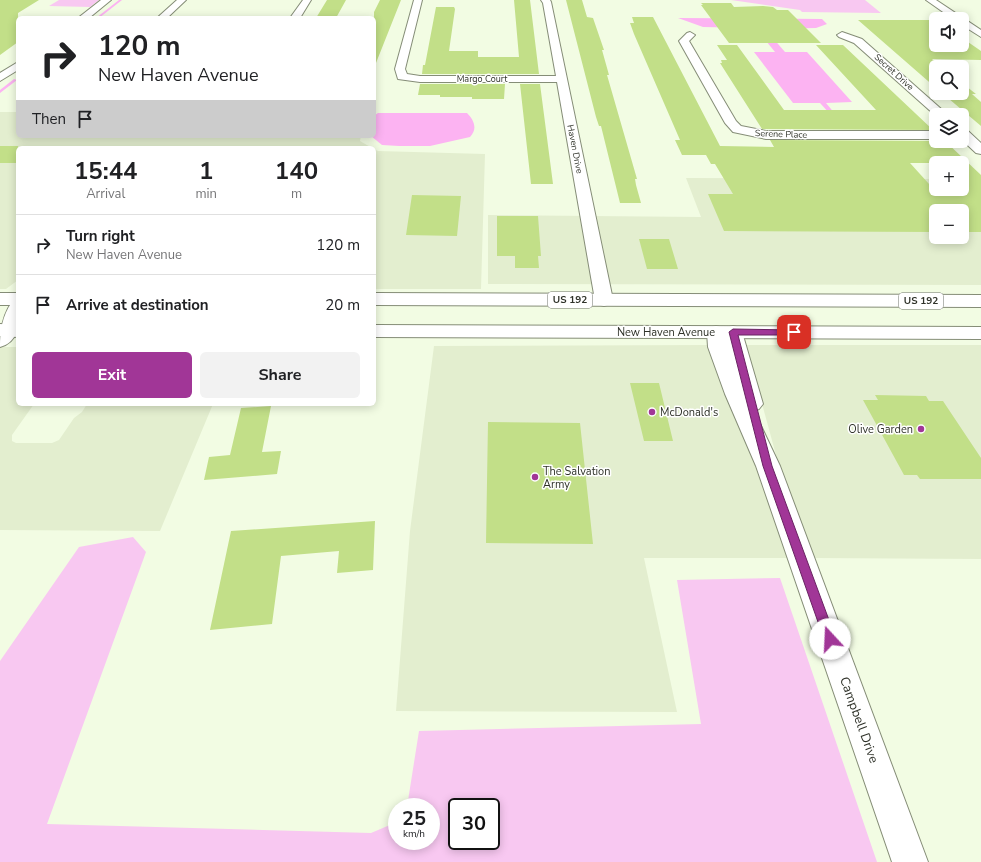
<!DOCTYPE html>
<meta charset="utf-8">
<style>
body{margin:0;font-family:"Nunito Sans",sans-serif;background:#f2f2f2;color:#202124;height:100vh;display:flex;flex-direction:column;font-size:15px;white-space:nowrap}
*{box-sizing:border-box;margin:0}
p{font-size:13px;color:#757577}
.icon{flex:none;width:22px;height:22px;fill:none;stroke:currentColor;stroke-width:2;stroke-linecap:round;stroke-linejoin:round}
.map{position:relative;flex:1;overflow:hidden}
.details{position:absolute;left:16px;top:146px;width:360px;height:260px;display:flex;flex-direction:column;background:#fff;border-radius:6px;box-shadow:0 2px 10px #0003}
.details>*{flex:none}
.banner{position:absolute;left:16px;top:16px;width:360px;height:122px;border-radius:6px;box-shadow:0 2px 10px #0003;background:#fff;color:#202124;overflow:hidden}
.fabs{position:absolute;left:929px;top:12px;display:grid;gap:8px}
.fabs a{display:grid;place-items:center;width:40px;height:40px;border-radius:6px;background:#fff;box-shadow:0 2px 10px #0003;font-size:20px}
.speed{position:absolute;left:388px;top:798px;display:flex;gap:8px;font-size:20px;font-weight:700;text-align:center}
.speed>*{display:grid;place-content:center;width:52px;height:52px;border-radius:50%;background:#fff;box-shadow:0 2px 10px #0003;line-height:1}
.speed small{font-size:10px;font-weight:400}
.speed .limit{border:2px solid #111;border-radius:6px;background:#fff;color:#111}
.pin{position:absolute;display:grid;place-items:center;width:34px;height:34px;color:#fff;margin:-17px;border-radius:8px;box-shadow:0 2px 6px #0006}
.me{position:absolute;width:44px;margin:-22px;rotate:340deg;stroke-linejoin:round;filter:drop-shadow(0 0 3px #0008)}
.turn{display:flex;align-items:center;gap:14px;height:84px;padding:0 16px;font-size:18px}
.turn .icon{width:52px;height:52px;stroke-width:2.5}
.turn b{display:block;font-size:28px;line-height:34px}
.then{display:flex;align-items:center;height:38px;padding:0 16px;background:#0003;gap:8px;font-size:15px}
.eta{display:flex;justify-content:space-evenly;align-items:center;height:68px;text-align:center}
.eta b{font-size:24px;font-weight:700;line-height:28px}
.cta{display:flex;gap:8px;margin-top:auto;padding:8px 16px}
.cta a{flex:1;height:46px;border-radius:6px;background:#a13697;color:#fff;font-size:16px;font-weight:700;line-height:46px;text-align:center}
.cta a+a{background:#f2f2f2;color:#202124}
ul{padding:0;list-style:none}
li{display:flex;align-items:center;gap:12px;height:60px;padding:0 16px;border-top:1px solid #e0e0e0}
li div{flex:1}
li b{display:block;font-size:15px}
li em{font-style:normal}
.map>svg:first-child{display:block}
.built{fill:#e3eecf;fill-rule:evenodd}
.green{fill:#f8c8f1;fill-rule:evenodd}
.water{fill:#fcb3f2}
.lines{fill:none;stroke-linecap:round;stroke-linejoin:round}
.stream{fill:#fcb3f2;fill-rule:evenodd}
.building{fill:#c2df88;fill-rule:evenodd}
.minor-casing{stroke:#858d77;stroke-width:2}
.primary-casing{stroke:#858d77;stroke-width:2}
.minor{fill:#fff;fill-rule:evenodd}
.primary{fill:#fff;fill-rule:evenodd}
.route{fill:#a13697;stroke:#692362}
.poi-dot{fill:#a13697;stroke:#fff;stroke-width:1.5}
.labels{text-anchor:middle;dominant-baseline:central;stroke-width:3;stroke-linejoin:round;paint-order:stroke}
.far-street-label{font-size:9px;fill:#2f3229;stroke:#fff}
.shield{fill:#fff;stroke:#6d7069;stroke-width:1}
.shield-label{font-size:10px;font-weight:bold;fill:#2f3229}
.street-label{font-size:11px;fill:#2f3229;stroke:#fff}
.poi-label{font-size:11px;fill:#2f3229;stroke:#fff;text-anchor:start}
.near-street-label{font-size:13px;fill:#2f3229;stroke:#fff}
</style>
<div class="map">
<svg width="981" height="862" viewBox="0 0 981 862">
<rect width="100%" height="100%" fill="#f2fce3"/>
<path class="built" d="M 0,112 L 18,112 L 18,136 L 361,136 L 360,141 L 372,148 L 18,148 L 18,280 L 6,289 L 0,289 Z
M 374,149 L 378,151 L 485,154 L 481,289 L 374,289 Z
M 686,178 L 936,179 L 936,189 L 962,189 L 981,179 L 981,285 L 488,284 L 488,215 L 701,217 ZM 936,211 L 962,211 L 962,237 L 936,237 Z
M 708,345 L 757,465 L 788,558 L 644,558 L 677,712 L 396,711 L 410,531 L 434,346 Z
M 746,345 L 981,345 L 981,559 L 813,558 L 779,466 Z
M 0,347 L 18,347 L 18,404 L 34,404 L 12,435 L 12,441 L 16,443 L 52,443 L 59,440 L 74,418 L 82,412 L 87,404 L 213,404 L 160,531 L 0,530 Z"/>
<path class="green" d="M 59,0 L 99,0 L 90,7 L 49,6 Z
M 731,0 L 865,0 L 881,13 L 802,12 L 800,10 Z
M 133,537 L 146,552 L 47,824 L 371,833 L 397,822 L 397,841 L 431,841 L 431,807 L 407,807 L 419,731 L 701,724 L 677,580 L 780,578 L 877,862 L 0,862 L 0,661 L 79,547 ZM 457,807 L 491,807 L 491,841 L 457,841 Z"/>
<path class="water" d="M 678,18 L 822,19 L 827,24 L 816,28 L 765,29 L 785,52 L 807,52 L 852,102 L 826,103 L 846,127 L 842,127 L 820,103 L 793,103 L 754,52 L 775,52 L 757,30 L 753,28 L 703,27 Z
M 378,113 L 467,113 C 474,120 478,129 470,137 L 430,146 L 399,146 L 382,145 L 371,136 L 374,136 L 375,115 Z"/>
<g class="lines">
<path class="stream" d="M 119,0 L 122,0 L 99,18 L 96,18 Z
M 14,79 L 17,80 L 0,93 L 0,90 Z"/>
</g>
<path class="building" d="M 0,0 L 39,0 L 18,13 L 18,42 L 0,55 Z
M 327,0 L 346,0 L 336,18 L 316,18 Z
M 380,0 L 401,0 L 374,68 L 374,12 Z
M 514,0 L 530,0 L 539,74 L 422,74 L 423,65 L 425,65 L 436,7 L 454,7 L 455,9 L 449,51 L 478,51 L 478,57 L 519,57 Z
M 566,0 L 582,0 L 587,17 L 593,18 L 604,50 L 602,50 L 609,75 L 607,75 L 637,179 L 635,179 L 636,185 L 641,203 L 620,203 L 601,126 L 599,126 L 596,117 Z
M 701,3 L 731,3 L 734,7 L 763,6 L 773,7 L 777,10 L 788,10 L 821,43 L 729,43 L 701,5 L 703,5 Z
M 632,17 L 653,17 L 720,146 L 774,147 L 770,140 L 945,141 L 981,175 L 981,232 L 962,232 L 962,211 L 936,211 L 936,232 L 724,231 L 708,194 L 733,194 L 715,164 L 711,164 L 706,155 L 682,155 L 675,140 L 680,140 L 634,34 L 630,23 L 634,23 ZM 910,163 L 962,163 L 962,195 L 939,195 Z
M 858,20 L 930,20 L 936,24 L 936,45 L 962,45 L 962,42 L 968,42 L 981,51 L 981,60 L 932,59 L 941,67 L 936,67 L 936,88 Z
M 717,45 L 737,45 L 784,110 L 876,110 L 816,45 L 843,45 L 933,130 L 762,129 L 720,63 L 722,63 L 721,60 L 727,60 Z
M 962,83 L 976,94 L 972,94 L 981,102 L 981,126 L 942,93 L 962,93 Z
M 420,84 L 505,84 L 504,99 L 472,99 L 472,97 L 440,97 L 440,95 L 418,95 Z
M 520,84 L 540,84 L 553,184 L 531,184 Z
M 0,146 L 18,146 L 18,163 L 0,163 Z
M 412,195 L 461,196 L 457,236 L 406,235 Z
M 497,216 L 538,216 L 541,256 L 538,256 L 539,268 L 515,268 L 515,256 L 497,256 Z
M 639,239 L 669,239 L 678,269 L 647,269 Z
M 630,383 L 659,383 L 673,441 L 644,441 Z
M 875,395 L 926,396 L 929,401 L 943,401 L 981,458 L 981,479 L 920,479 L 917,475 L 904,475 L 863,400 L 878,400 Z
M 271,406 L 262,452 L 281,451 L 277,474 L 204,480 L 209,457 L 230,455 L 241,408 Z
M 488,422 L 580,423 L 593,544 L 486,543 Z
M 375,521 L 373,570 L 337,573 L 339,551 L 281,556 L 272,624 L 210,630 L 231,531 Z"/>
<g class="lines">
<defs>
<path id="minor" d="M 101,0 L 111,0 L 89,18 L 78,18 Z
M 177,0 L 186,0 L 167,18 L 157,18 Z
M 303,0 L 311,0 L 300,18 L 290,18 Z
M 414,0 L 422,0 L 405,69 L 407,74 L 420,76 L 556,76 L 543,3 L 541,0 L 550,0 L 551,2 L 613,300 L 610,304 L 604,306 L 598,304 L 595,300 L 557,82 L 420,82 L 398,79 L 395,69 Z
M 926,0 L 936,0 L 981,30 L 981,37 L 962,25 L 962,19 L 953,19 Z
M 690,32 L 695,35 L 689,41 L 736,121 L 741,126 L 766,131 L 936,131 L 936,139 L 766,139 L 733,132 L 725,123 L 679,41 L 687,33 Z
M 842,32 L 862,39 L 948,115 L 936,116 L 854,43 L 839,37 L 837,35 Z
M 18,62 L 18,70 L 0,81 L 0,73 Z
M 962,129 L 967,130 L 981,143 L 981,154 L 976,153 L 962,140 Z
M 18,300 C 18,319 22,341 0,347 C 0,331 2,316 12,302 Z
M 716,326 L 723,328 L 724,330 L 726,328 L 733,326 L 740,328 L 742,332 L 763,404 L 759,409 L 754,411 L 780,466 L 928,862 L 892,862 L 756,466 L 725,394 L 708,347 L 707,332 L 709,328 Z"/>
<path id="primary" d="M 0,293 L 18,293 L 18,305 L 0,305 Z
M 374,293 L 981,295 L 981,307 L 374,305 Z
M 0,324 L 18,325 L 18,337 L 0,336 Z
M 374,325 L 981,327 L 981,339 L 374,337 Z"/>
</defs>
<use href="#minor" class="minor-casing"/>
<use href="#primary" class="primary-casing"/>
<use href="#minor" class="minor"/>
<use href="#primary" class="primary"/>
</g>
<path class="route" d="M 733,329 L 794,330 L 797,332 L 794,335 L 738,335 L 772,466 L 836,639 L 834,643 L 830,645 L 826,643 L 824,639 L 763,466 L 729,332 Z"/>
<g class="poi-dot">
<circle cx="652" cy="412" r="4"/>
<circle cx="921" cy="429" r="4"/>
<circle cx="535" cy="477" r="4"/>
</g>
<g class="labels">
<g class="far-street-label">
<text transform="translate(894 72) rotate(42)">Secret Drive</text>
<text x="482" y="79">Margo Court</text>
<text transform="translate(781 134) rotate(2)">Serene Place</text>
<text transform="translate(575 149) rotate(79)">Haven Drive</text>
</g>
<g class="shield">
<rect x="548" y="292" width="44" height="16" rx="3"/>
<rect x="899" y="293" width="44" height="16" rx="3"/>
</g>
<g class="shield-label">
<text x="570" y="300">US 192</text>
<text x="921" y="301">US 192</text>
</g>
<g class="street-label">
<text x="666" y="332">New Haven Avenue</text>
</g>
<g class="poi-label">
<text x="660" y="412">McDonald's</text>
<text x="913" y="429" text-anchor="end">Olive Garden</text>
<text x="543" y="471">The Salvation<tspan x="543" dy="13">Army</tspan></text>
</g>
<g class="near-street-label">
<text transform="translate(859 720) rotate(70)">Campbell Drive</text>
</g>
</g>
</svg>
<div class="fabs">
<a><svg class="icon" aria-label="sound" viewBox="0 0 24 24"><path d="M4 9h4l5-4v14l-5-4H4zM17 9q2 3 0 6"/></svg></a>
<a><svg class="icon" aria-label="search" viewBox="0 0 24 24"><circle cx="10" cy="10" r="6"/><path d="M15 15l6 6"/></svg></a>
<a><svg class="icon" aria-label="layers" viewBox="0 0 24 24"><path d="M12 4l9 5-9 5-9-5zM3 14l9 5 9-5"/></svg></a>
<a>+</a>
<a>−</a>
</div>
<div class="speed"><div>25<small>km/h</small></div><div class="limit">30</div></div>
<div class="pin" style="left:794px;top:332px;background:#d93025"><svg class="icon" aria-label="arrive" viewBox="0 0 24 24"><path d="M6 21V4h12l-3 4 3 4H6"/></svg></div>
<svg class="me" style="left:830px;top:639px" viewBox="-20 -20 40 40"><circle r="19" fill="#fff"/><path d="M0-13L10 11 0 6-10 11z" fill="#a13697"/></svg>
<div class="banner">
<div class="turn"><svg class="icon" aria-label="right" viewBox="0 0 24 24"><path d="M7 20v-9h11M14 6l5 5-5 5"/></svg><div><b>120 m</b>New Haven Avenue</div></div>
<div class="then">Then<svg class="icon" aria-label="arrive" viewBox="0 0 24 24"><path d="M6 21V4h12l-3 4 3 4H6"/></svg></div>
</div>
<section class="details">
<div class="eta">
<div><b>15:44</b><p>Arrival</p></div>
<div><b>1</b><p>min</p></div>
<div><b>140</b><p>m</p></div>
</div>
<ul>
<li><svg class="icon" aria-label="right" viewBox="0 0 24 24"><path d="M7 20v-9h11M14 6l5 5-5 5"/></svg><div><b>Turn right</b><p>New Haven Avenue</p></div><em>120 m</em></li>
<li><svg class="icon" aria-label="arrive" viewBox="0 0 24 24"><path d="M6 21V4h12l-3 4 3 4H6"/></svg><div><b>Arrive at destination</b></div><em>20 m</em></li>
</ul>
<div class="cta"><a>Exit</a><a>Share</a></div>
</section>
</div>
